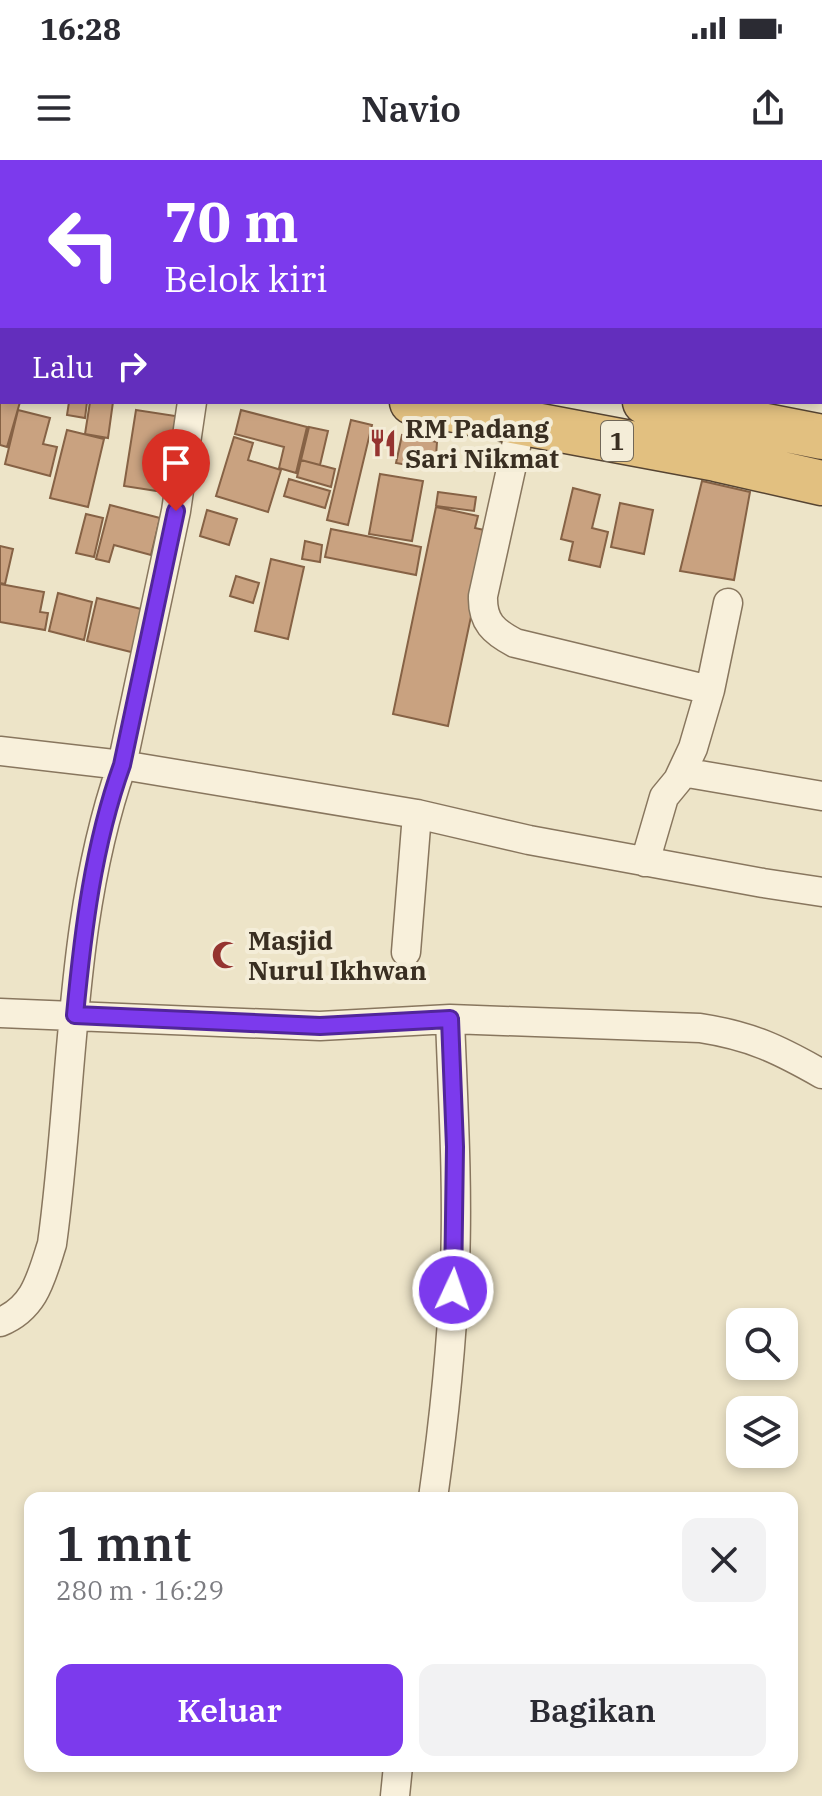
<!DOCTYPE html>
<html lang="id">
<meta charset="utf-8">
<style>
body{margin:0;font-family:"IBM Plex Serif",serif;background:#f2f2f3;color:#2b2b33;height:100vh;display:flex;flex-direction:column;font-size:30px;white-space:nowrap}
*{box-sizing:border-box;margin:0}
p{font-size:26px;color:#7c7c81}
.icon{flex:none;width:44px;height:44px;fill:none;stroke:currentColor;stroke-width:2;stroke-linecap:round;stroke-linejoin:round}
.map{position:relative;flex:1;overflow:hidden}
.side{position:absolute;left:24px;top:1332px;width:774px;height:280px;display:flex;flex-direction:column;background:#fff;border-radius:16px;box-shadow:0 4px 12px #0003}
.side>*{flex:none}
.hud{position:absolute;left:0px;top:0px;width:822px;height:244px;box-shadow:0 4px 12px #0003;background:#7c3aed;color:#fff;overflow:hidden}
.tools{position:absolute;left:726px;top:1148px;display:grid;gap:16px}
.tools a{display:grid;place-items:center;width:72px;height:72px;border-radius:16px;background:#fff;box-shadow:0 4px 12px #0003;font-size:40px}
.pin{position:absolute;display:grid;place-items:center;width:68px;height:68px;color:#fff;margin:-82px -34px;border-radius:50% 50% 50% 0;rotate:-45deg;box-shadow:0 0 8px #0007}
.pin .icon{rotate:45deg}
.me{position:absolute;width:88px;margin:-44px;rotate:3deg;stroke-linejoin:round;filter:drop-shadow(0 0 6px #0008)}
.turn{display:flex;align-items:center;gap:28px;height:168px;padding:0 32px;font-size:36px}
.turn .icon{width:104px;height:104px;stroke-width:2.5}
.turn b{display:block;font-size:56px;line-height:68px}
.then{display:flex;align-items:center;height:76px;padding:0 32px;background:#0003;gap:16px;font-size:30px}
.round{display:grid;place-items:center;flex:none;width:84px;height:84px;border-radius:16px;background:#f2f2f3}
.overview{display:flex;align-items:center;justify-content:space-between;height:136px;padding:0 32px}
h1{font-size:48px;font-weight:600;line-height:60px}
.action{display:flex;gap:16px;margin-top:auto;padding:16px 32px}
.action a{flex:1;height:92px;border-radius:16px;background:#7c3aed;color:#fff;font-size:32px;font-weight:600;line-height:92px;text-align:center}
.action a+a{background:#f2f2f3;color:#2b2b33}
.status{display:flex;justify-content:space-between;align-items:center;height:56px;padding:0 40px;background:#fff;direction:ltr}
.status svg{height:22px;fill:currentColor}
header{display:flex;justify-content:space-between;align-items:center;height:104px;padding:0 32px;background:#fff;font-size:36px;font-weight:600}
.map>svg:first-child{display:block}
.building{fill:#c9a280;stroke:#866245;stroke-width:2}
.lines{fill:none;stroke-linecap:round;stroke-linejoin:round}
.minor-casing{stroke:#88765e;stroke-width:31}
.trunk-casing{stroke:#564432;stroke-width:47}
.minor{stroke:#f8f0db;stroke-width:28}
.trunk{stroke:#e2c080;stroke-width:44}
.route-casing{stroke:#51269a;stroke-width:20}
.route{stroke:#7c3aed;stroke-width:14}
.labels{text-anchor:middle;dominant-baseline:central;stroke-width:8;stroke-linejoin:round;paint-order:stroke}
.shield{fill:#f4edd8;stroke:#716758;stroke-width:2}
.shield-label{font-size:24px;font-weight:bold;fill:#392e21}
.poi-label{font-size:26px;font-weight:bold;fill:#392e21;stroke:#f4edd8;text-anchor:start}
</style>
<div class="status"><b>16:28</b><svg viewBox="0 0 49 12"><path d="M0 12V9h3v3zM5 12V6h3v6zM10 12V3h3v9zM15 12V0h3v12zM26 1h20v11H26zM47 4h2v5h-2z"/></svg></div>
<header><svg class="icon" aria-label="menu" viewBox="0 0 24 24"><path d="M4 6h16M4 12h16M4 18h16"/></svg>Navio<svg class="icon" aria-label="share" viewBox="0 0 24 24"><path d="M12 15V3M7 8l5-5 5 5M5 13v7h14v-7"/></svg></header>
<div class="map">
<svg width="822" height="1636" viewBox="0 0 822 1636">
<rect width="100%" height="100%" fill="#ede4c8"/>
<path class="building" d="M 0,0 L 42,0 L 53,2 L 2,2 L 2,49 Z
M 0,219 L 2,242 L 20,242 L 7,287 L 0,285 Z
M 69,242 L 87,242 L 85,258 L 67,255 Z
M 90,242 L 113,242 L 108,278 L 85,274 Z
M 18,250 L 50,258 L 43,284 L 57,287 L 50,316 L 5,304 Z
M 136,250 L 182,257 L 170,333 L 124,326 Z
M 241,250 L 307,267 L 296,313 L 279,308 L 284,287 L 235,274 Z
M 351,260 L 372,265 L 348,365 L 327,360 Z
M 309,267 L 328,271 L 320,305 L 301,300 Z
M 67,270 L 104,279 L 88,347 L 50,338 Z
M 402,275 L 437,282 L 435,310 L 396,303 Z
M 234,277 L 253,283 L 248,300 L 281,310 L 268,352 L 216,336 Z
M 301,300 L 335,309 L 331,327 L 297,317 Z
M 380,314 L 423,321 L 412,381 L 369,374 Z
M 289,319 L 330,331 L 325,348 L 284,336 Z
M 702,321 L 750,332 L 734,420 L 680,411 Z
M 573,328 L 600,335 L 592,368 L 608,372 L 600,407 L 569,400 L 573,382 L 561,379 Z
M 438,332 L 476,337 L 474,351 L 436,346 Z
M 620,343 L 653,350 L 644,394 L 611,387 Z
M 110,345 L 160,358 L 151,395 L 114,385 L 109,402 L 96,399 Z
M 436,347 L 478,356 L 475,368 L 489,371 L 448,566 L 393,554 Z
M 207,350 L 237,359 L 229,385 L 200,376 Z
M 86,354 L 103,358 L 94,397 L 76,393 Z
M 331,369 L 421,387 L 416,415 L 325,397 Z
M 305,381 L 322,385 L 320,402 L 302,399 Z
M 0,386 L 13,389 L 5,424 L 0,423 Z
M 271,399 L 304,407 L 288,479 L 255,471 Z
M 236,416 L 259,423 L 253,443 L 230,436 Z
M 0,424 L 44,432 L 40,452 L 48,453 L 45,470 L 0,462 Z
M 58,433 L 92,442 L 84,480 L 49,471 Z
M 97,438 L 149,451 L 139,494 L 87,481 Z"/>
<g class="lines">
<defs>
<path id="minor" d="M 68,2 L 69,0
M 258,2 L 258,0
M 476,2 L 476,0
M 521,264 L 483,436 C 482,462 494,472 515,483 L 710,530
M 0,591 L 122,605 L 417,654 L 529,680 L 763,723 L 822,732
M 682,612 L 822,636
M 645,702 L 664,637 L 678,620 L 693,588 L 710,530 L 728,443
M 406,792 L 417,654
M 0,853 L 320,866 L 450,859 L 700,868 C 751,876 778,889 822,914
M 0,1162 C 35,1148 41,1118 52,1084 C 74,925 68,759 122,605 L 176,351 L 192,242
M 433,1338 C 444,1261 452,1183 455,1105 C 458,1023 453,941 450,859
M 395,1636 L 398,1606"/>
<path id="trunk" d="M 0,137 L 2,138
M 0,171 L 2,171
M 412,242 L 716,299 L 822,323
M 645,242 L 822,277"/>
</defs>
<use href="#minor" class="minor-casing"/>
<use href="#trunk" class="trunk-casing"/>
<use href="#minor" class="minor"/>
<use href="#trunk" class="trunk"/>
</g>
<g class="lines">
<defs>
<path id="route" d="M 176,351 L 122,605 C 93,686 83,771 75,855 L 320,866 L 450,859 L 455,987 L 453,1130"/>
</defs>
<use href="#route" class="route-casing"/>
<use href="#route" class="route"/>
</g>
<defs>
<symbol id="restaurant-bare" viewBox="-9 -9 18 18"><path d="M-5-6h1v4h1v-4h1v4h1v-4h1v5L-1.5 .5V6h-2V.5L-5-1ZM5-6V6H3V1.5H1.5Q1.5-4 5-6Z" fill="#953430" stroke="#f4edd8" stroke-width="2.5" paint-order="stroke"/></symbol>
<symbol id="mosque-bare" viewBox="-9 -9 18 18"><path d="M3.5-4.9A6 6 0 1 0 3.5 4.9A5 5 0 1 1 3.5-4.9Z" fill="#953430" stroke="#f4edd8" stroke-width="2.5" paint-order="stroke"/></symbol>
</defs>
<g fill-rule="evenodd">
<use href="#restaurant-bare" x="363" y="263" width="40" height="40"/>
<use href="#mosque-bare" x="206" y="775" width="40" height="40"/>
</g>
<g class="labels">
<rect class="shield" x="601" y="261" width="32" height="40" rx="6"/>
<g class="shield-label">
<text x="617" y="281">1</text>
</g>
<g class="poi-label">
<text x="405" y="268">RM Padang<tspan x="405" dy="30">Sari Nikmat</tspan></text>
<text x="248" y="780">Masjid<tspan x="248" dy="30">Nurul Ikhwan</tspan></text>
</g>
</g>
</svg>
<div class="tools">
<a><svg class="icon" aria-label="search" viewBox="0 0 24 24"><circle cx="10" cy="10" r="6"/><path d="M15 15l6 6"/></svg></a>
<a><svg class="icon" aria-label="layers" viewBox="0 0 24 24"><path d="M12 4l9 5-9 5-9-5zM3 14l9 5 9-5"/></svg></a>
</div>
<div class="pin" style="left:176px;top:351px;background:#d93025"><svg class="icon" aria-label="arrive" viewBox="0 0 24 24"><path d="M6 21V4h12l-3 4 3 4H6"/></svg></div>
<svg class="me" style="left:453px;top:1130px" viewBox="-20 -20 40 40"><circle r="17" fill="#7c3aed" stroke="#fff" stroke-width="3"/><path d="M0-11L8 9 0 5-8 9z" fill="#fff"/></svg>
<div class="hud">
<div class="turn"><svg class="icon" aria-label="left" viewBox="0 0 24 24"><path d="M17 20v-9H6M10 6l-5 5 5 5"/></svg><div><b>70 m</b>Belok kiri</div></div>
<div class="then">Lalu<svg class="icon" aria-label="right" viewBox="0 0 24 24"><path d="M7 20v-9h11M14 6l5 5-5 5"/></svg></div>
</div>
<section class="side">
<div class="overview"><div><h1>1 mnt</h1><p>280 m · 16:29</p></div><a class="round"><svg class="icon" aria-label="close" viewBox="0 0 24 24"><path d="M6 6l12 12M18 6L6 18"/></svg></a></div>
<div class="action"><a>Keluar</a><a>Bagikan</a></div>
</section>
</div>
